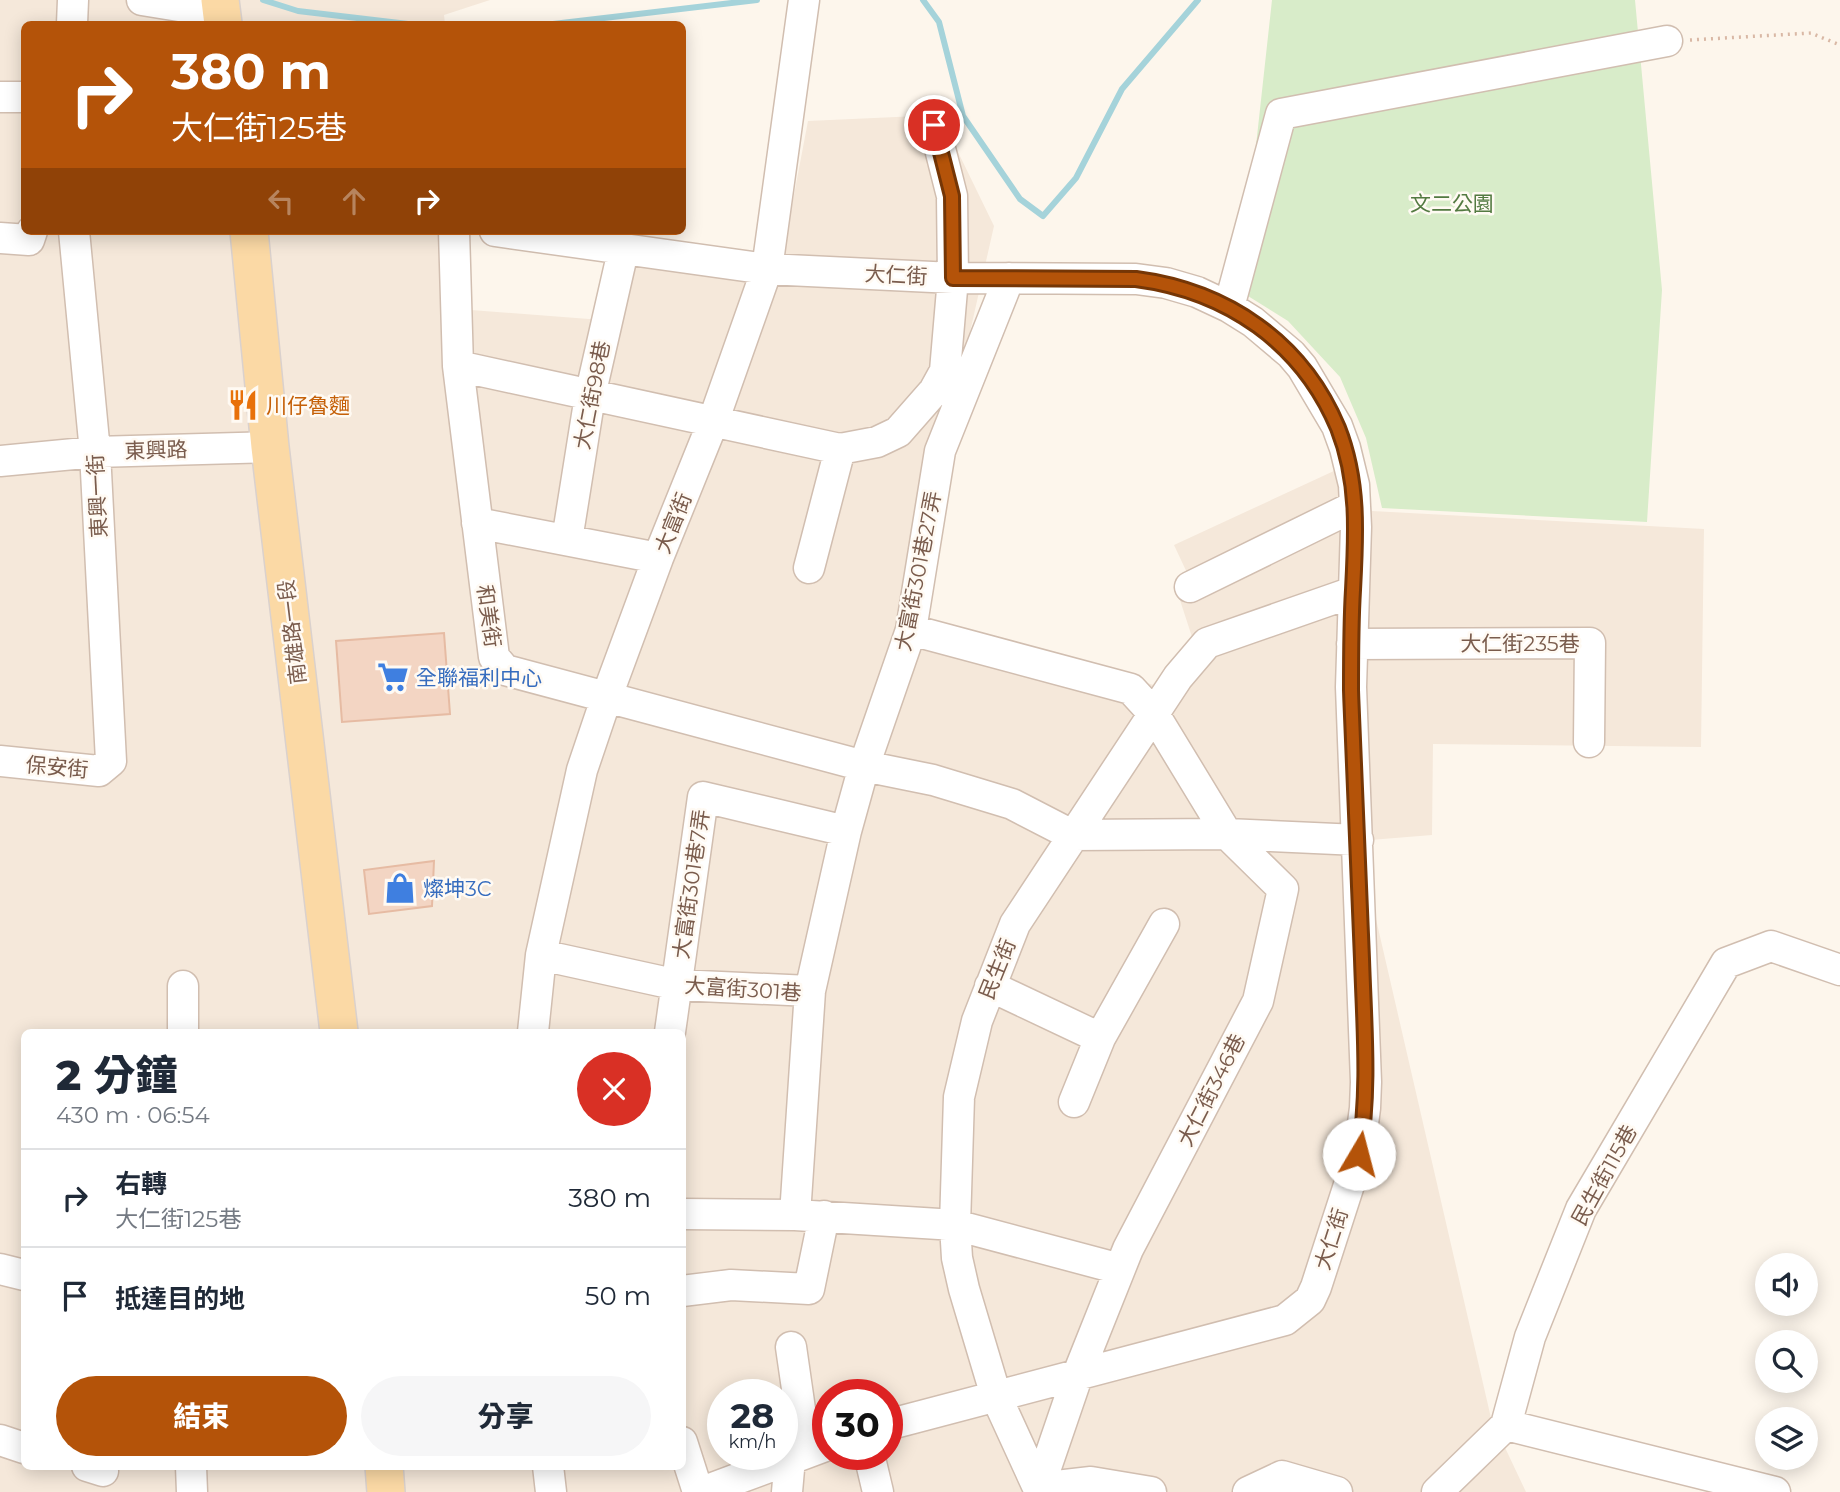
<!DOCTYPE html>
<html lang="zh-TW">
<meta charset="utf-8">
<style>
body{margin:0;font-family:Montserrat,"Noto Sans TC",sans-serif;background:#f6f6f7;color:#1f2937;height:100vh;display:flex;flex-direction:column;font-size:26px;white-space:nowrap}
*{box-sizing:border-box;margin:0}
p{font-size:23px;color:#747a83}
.icon{flex:none;width:38px;height:38px;fill:none;stroke:currentColor;stroke-width:2;stroke-linecap:round;stroke-linejoin:round}
.map{position:relative;flex:1;overflow:hidden}
.panel{position:absolute;left:21px;top:1029px;width:665px;height:441px;display:flex;flex-direction:column;background:#fff;border-radius:10px;box-shadow:0 4px 18px #0003}
.panel>*{flex:none}
.banner{position:absolute;left:21px;top:21px;width:665px;height:214px;border-radius:10px;box-shadow:0 4px 18px #0003;background:#b45309;color:#fff;overflow:hidden}
.controls{position:absolute;left:1755px;top:1253px;display:grid;gap:14px}
.controls a{display:grid;place-items:center;width:63px;height:63px;border-radius:50%;background:#fff;box-shadow:0 4px 18px #0003;font-size:35px}
.speed{position:absolute;left:707px;top:1379px;display:flex;gap:14px;font-size:35px;font-weight:700;text-align:center}
.speed>*{display:grid;place-content:center;width:91px;height:91px;border-radius:50%;background:#fff;box-shadow:0 4px 18px #0003;line-height:1}
.speed small{font-size:18px;font-weight:400}
.speed .limit{border:10px solid #d22;background:#fff;color:#111}
.pin{position:absolute;display:grid;place-items:center;width:60px;height:60px;color:#fff;margin:-30px;border:4px solid #fff;border-radius:50%;box-shadow:0 2px 7px #0007}
.me{position:absolute;width:77px;margin:-38px;rotate:8deg;stroke-linejoin:round;filter:drop-shadow(0 0 5px #0008)}
.turn{display:flex;align-items:center;gap:24px;height:147px;padding:0 35px;font-size:32px}
.turn .icon{width:91px;height:91px;stroke-width:2.5}
.turn b{display:block;font-size:49px;line-height:60px}
.lanes{display:flex;align-items:center;height:66px;padding:0 35px;background:#0003;justify-content:center;gap:35px;direction:ltr}
.lanes .off{opacity:.35}
.round{display:grid;place-items:center;flex:none;width:74px;height:74px;border-radius:37px;background:#f6f6f7}
.overview{display:flex;align-items:center;justify-content:space-between;height:119px;padding:0 35px}
h1{font-size:42px;font-weight:800;line-height:52px}
.primary-button{display:flex;gap:14px;margin-top:auto;padding:14px 35px}
.primary-button a{flex:1;height:80px;border-radius:42px;background:#b45309;color:#fff;font-size:28px;font-weight:800;line-height:80px;text-align:center}
.primary-button a+a{background:#f6f6f7;color:#1f2937}
ul{padding:0;list-style:none}
li{display:flex;align-items:center;gap:21px;height:98px;padding:0 35px;border-top:2px solid #e0e1e3}
li div{flex:1}
li b{display:block;font-size:26px}
li em{font-style:normal}
.map>svg:first-child{display:block}
.residential{fill:#f5e8da;fill-rule:evenodd}
.green{fill:#d8ecc9}
.lines{fill:none;stroke-linecap:round;stroke-linejoin:round}
.stream{stroke:#a5d3da;stroke-width:6}
.building{fill:#f3d5c3;stroke:#e6bba3;stroke-width:2}
.minor-casing{stroke:#d1beb0;stroke-width:33}
.major-casing{stroke:#dad1cd;stroke-width:40}
.path{stroke:#d9b8a5;stroke-width:3.5;stroke-dasharray:2 5;stroke-linecap:butt}
.minor{stroke:#fff;stroke-width:30}
.major{stroke:#fbd9a5;stroke-width:37}
.route-casing{stroke:#753606;stroke-width:18}
.route{stroke:#b45309;stroke-width:12}
.labels{text-anchor:middle;dominant-baseline:central;stroke-width:5;stroke-linejoin:round;paint-order:stroke}
.park-label{font-size:21px;fill:#537a41;stroke:#fffaf3}
.street-label{font-size:21px;fill:#7a5c4d;stroke:#fffaf3}
.food-label{font-size:21px;fill:#c56008;stroke:#fffaf3;text-anchor:start}
.shop-label{font-size:21px;fill:#366cbe;stroke:#fffaf3;text-anchor:start}
</style>
<div class="map">
<svg width="1840" height="1492" viewBox="0 0 1840 1492">
<rect width="100%" height="100%" fill="#fdf6ec"/>
<path class="residential" d="M 0,0 L 490,0 L 444,15 L 445,24 L 24,24 L 24,231 L 464,231 L 471,310 L 602,320 L 645,244 L 782,258 L 808,121 L 940,115 L 994,226 L 905,619 L 1154,685 L 1192,637 L 1179,597 L 1189,577 L 1174,545 L 1362,458 L 1372,511 L 1704,529 L 1701,747 L 1433,744 L 1432,835 L 1358,841 L 1491,1418 L 1526,1492 L 0,1492 ZM 24,1032 L 682,1032 L 682,1466 L 24,1466 ZM 723,1395 L 782,1395 L 782,1454 L 723,1454 ZM 828,1395 L 887,1395 L 887,1454 L 828,1454 Z"/>
<path class="green" d="M 1272,0 L 1635,0 L 1662,290 L 1647,522 L 1382,508 L 1366,438 L 1340,377 L 1288,321 L 1240,291 Z"/>
<g class="lines">
<path class="stream" d="M 263,0 L 298,11 L 408,24
M 923,0 L 939,22 L 963,116 L 1020,199 L 1043,216 L 1076,178 L 1122,89 L 1198,0
M 553,24 L 757,0"/>
</g>
<path class="building" d="M 444,633 L 450,714 L 342,722 L 336,641 Z
M 434,861 L 432,906 L 369,914 L 364,870 Z"/>
<g class="lines">
<defs>
<path id="minor" d="M 142,0 L 222,13
M 72,24 L 73,0
M 0,97 L 24,97
M 454,231 L 458,366 L 494,657 L 505,670 L 864,766 L 933,780 L 1012,804 L 1072,835 L 1227,834 L 1358,840
M 495,231 L 767,269 L 953,278 L 1136,279 L 1166,283 L 1197,292 L 1229,307 L 1253,322 L 1291,354 L 1302,367 L 1337,426 L 1345,448 L 1354,485 L 1356,527 L 1351,687 L 1366,1082 L 1365,1108 L 1359,1154 L 1316,1287 L 1310,1300 L 1285,1320 L 887,1425
M 0,238 L 29,240 L 32,231
M 1229,307 L 1281,114 L 1667,41
M 458,366 L 840,449 L 877,442 L 898,432 L 934,391 L 945,371 L 953,278 L 952,196 L 934,125
M 0,461 L 95,452 L 270,447
M 477,523 L 658,558
M 567,540 L 590,396 L 623,251
M 809,568 L 840,449
M 1190,587 L 1355,506
M 911,630 L 1131,689 L 1154,714 L 1227,834 L 1283,889 L 1258,1001 L 1128,1249 L 1078,1374 L 1039,1488 L 1091,1482 L 1151,1492
M 1352,644 L 1590,643 L 1589,742
M 0,761 L 99,771 L 111,761 L 95,452 L 74,231
M 541,955 L 678,985 L 810,991 L 795,1215
M 990,986 L 1100,1038 L 1164,924
M 810,991 L 846,831 L 864,766 L 911,630 L 940,451 L 1009,278
M 183,1032 L 183,986
M 533,1032 L 541,955 L 582,770 L 607,696 L 658,558 L 713,422 L 767,269 L 804,0
M 670,1032 L 703,797 L 846,831
M 1074,1102 L 1100,1038
M 682,1214 L 795,1215 L 955,1225 L 1120,1269
M 0,1269 L 24,1275
M 682,1291 L 731,1285 L 809,1289 L 824,1216
M 1506,1425 L 1775,1492
M 0,1440 L 24,1448
M 682,1442 L 698,1492
M 869,1454 L 878,1492
M 87,1466 L 103,1471
M 191,1466 L 192,1492
M 548,1466 L 551,1492
M 702,1492 L 828,1445
M 787,1492 L 790,1458 L 805,1444 L 791,1347
M 1040,1492 L 996,1396 L 964,1289 L 957,1258 L 955,1225 L 959,1097 L 977,1021 L 1015,924 L 1178,677 L 1207,643 L 1353,592
M 1248,1492 L 1282,1476 L 1337,1492
M 1437,1492 L 1506,1425 L 1530,1337 L 1581,1209 L 1726,963 L 1771,946 L 1840,970"/>
<path id="major" d="M 220,0 L 223,24
M 249,231 L 270,447 L 339,1032
M 384,1466 L 386,1492"/>
</defs>
<use href="#minor" class="minor-casing"/>
<use href="#major" class="major-casing"/>
<path class="path" d="M 1690,40 L 1811,33 L 1840,45"/>
<use href="#minor" class="minor"/>
<use href="#major" class="major"/>
</g>
<g class="lines">
<defs>
<path id="route" d="M 934,125 L 952,196 L 953,278 L 1136,279 C 1227,291 1302,342 1338,428 C 1359,481 1356,534 1353,590 C 1351,623 1351,657 1351,690 C 1354,780 1358,870 1362,959 C 1364,1025 1370,1090 1359,1154"/>
</defs>
<use href="#route" class="route-casing"/>
<use href="#route" class="route"/>
</g>
<defs>
<symbol id="restaurant-bare" viewBox="-9 -9 18 18"><path d="M-5-6h1v4h1v-4h1v4h1v-4h1v5L-1.5 .5V6h-2V.5L-5-1ZM5-6V6H3V1.5H1.5Q1.5-4 5-6Z" fill="#e8710a" stroke="#fffaf3" stroke-width="2.5" paint-order="stroke"/></symbol>
<symbol id="supermarket-bare" viewBox="-9 -9 18 18"><path d="M-6-5.5h2.5l.6 2H6L4.5 2H-2.5L-4.4-4H-6ZM-1.5 3.2a1.3 1.3 0 1 0 .1 0ZM3 3.2a1.3 1.3 0 1 0 .1 0Z" fill="#3f7fe0" stroke="#fffaf3" stroke-width="2.5" paint-order="stroke"/></symbol>
<symbol id="shop-bare" viewBox="-9 -9 18 18"><path d="M-5-2.5h2.3a2.7 3.5 0 0 1 5.4 0H5L5.5 6h-11ZM-1.5-2.5h3a1.5 2.3 0 0 0-3 0Z" fill="#3f7fe0" stroke="#fffaf3" stroke-width="2.5" paint-order="stroke"/></symbol>
</defs>
<g fill-rule="evenodd">
<use href="#restaurant-bare" x="221" y="383" width="44" height="44"/>
<use href="#supermarket-bare" x="371" y="655" width="44" height="44"/>
<use href="#shop-bare" x="378" y="866" width="44" height="44"/>
</g>
<g class="labels">
<g class="park-label">
<text x="1452" y="203">文二公園</text>
</g>
<g class="street-label">
<text transform="translate(896 275) rotate(3)">大仁街</text>
<text transform="translate(592 395) rotate(-79)">大仁街98巷</text>
<text transform="translate(156 450) rotate(-2)">東興路</text>
<text transform="translate(97 496) rotate(-93)">東興一街</text>
<text transform="translate(673 523) rotate(-68)">大富街</text>
<text transform="translate(918 571) rotate(-79)">大富街301巷27弄</text>
<text transform="translate(489 616) rotate(82)">和美街</text>
<text transform="translate(292 632) rotate(-97)">南雄路一段</text>
<text x="1520" y="643">大仁街235巷</text>
<text transform="translate(57 767) rotate(5)">保安街</text>
<text transform="translate(691 884) rotate(-82)">大富街301巷7弄</text>
<text transform="translate(997 969) rotate(-68)">民生街</text>
<text transform="translate(743 989) rotate(4)">大富街301巷</text>
<text transform="translate(1211 1090) rotate(-63)">大仁街346巷</text>
<text transform="translate(1604 1175) rotate(-61)">民生街115巷</text>
<text transform="translate(1331 1239) rotate(-72)">大仁街</text>
</g>
<g class="food-label">
<text x="266" y="405">川仔魯麵</text>
</g>
<g class="shop-label">
<text x="416" y="677">全聯福利中心</text>
<text x="423" y="888">燦坤3C</text>
</g>
</g>
</svg>
<div class="controls">
<a><svg class="icon" aria-label="sound" viewBox="0 0 24 24"><path d="M4 9h4l5-4v14l-5-4H4zM17 9q2 3 0 6"/></svg></a>
<a><svg class="icon" aria-label="search" viewBox="0 0 24 24"><circle cx="10" cy="10" r="6"/><path d="M15 15l6 6"/></svg></a>
<a><svg class="icon" aria-label="layers" viewBox="0 0 24 24"><path d="M12 4l9 5-9 5-9-5zM3 14l9 5 9-5"/></svg></a>
</div>
<div class="speed"><div>28<small>km/h</small></div><div class="limit">30</div></div>
<div class="pin" style="left:934px;top:125px;background:#d93025"><svg class="icon" aria-label="arrive" viewBox="0 0 24 24"><path d="M6 21V4h12l-3 4 3 4H6"/></svg></div>
<svg class="me" style="left:1359px;top:1154px" viewBox="-20 -20 40 40"><circle r="19" fill="#fff"/><path d="M0-13L10 11 0 6-10 11z" fill="#b45309"/></svg>
<div class="banner">
<div class="turn"><svg class="icon" aria-label="right" viewBox="0 0 24 24"><path d="M7 20v-9h11M14 6l5 5-5 5"/></svg><div><b>380 m</b>大仁街125巷</div></div>
<div class="lanes"><svg class="icon off" aria-label="left" viewBox="0 0 24 24"><path d="M17 20v-9H6M10 6l-5 5 5 5"/></svg><svg class="icon off" aria-label="ahead" viewBox="0 0 24 24"><path d="M12 20V5M6 11l6-6 6 6"/></svg><svg class="icon" aria-label="right" viewBox="0 0 24 24"><path d="M7 20v-9h11M14 6l5 5-5 5"/></svg></div>
</div>
<section class="panel">
<div class="overview"><div><h1>2 分鐘</h1><p>430 m · 06:54</p></div><a class="round" style="background:#d93025;color:#fff"><svg class="icon" aria-label="close" viewBox="0 0 24 24"><path d="M6 6l12 12M18 6L6 18"/></svg></a></div>
<ul>
<li><svg class="icon" aria-label="right" viewBox="0 0 24 24"><path d="M7 20v-9h11M14 6l5 5-5 5"/></svg><div><b>右轉</b><p>大仁街125巷</p></div><em>380 m</em></li>
<li><svg class="icon" aria-label="arrive" viewBox="0 0 24 24"><path d="M6 21V4h12l-3 4 3 4H6"/></svg><div><b>抵達目的地</b></div><em>50 m</em></li>
</ul>
<div class="primary-button"><a>結束</a><a>分享</a></div>
</section>
</div>
